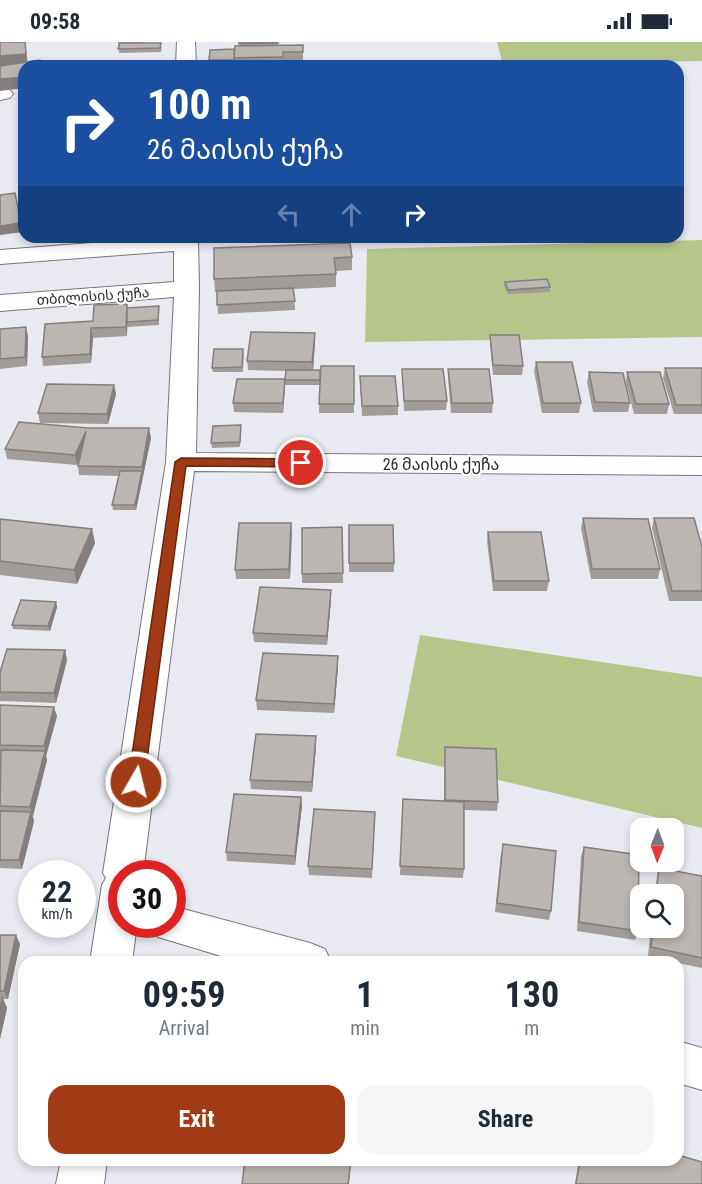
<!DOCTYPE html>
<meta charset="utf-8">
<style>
body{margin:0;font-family:"Roboto Condensed","Noto Sans Georgian",sans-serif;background:#f6f6f7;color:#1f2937;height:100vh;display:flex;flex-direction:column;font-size:22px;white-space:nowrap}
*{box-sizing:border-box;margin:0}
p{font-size:20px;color:#747a83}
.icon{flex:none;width:33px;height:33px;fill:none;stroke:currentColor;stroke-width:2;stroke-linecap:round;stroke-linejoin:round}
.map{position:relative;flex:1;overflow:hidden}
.drawer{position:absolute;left:18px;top:914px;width:666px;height:210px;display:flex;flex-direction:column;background:#fff;border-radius:18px;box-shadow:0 3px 9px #0003}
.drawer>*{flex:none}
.hud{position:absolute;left:18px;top:18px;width:666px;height:183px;border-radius:18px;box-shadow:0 3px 9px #0003;background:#1a4fa0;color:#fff;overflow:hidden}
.needle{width:39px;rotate:181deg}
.buttons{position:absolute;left:630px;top:776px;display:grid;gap:12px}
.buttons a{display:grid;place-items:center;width:54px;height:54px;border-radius:12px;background:#fff;box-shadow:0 3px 9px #0003;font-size:30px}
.speed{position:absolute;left:18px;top:818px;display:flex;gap:12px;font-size:30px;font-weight:700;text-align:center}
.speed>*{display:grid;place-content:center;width:78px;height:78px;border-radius:50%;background:#fff;box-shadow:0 3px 9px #0003;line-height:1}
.speed small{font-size:15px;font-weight:400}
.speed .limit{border:9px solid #d22;background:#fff;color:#111}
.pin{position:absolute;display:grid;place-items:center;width:51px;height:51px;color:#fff;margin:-26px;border:3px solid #fff;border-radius:50%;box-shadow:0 2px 6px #0007}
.me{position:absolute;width:66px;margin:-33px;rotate:8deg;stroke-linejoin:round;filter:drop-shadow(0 0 4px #0008)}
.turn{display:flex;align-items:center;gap:21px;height:126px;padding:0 30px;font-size:27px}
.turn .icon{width:78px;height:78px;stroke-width:2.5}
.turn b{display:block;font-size:42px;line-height:51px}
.lanes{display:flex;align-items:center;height:57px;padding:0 30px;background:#0003;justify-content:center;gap:30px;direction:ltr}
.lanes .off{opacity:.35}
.eta{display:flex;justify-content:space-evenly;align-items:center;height:102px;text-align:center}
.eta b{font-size:36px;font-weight:700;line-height:42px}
.primary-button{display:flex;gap:12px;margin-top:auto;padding:12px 30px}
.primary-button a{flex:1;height:69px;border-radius:18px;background:#a13b16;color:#fff;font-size:24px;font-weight:700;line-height:69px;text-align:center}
.primary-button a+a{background:#f6f6f7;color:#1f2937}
.status{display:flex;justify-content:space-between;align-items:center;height:42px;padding:0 30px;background:#fff;direction:ltr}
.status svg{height:16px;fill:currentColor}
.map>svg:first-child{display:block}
.green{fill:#b6c68b}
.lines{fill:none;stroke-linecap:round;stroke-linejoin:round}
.minor-casing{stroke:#75767c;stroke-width:2}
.minor{fill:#fff;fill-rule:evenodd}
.wall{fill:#a29d99}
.shaded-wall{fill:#847f7d}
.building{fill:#bcb6b2;stroke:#847f7d;stroke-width:1.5}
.route{fill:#a13b16;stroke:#69260e;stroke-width:1.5}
.labels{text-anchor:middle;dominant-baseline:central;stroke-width:4.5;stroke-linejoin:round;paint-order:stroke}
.far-street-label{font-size:14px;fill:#2b2b2d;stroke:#fff}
.street-label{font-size:16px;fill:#2b2b2d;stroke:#fff}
</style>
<div class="status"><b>09:58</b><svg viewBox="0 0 49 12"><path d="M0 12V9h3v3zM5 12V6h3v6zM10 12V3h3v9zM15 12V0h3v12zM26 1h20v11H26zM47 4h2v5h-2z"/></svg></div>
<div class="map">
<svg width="702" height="1142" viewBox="0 0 702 1142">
<rect width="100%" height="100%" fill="#e9eaf1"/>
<path class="green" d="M 497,0 L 702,0 L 702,19 L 503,23 Z
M 702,198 L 702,295 L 365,300 L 367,207 Z
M 420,593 L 702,635 L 702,786 L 396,714 Z"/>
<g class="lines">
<defs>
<path id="minor" d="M 177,0 L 195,0 L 196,24 L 176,24 Z
M 0,46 L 10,48 L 13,52 L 10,56 L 0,58 Z
M 171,195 L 198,195 L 199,247 L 196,411 L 702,415 L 702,433 L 194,429 L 143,831 L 122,831 L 122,882 L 137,882 L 132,920 L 90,920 L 102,843 L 106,836 L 103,831 L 166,420 L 174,255 L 0,269 L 0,253 L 174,240 L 174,209 L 0,222 L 0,208 Z
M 172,864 L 310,901 L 325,907 L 331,920 L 241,920 L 158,895 L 152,882 L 172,882 Z
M 678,999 L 702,1006 L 702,1048 L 678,1041 Z
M 61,1118 L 107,1118 L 104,1142 L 56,1142 Z"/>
</defs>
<use href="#minor" class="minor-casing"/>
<use href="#minor" class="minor"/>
</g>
<path class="wall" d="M 118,0 L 145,0 L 145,1 L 162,5 L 161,10 L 119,11 Z
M 239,0 L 277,0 L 278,3 L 303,3 L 303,18 L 284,18 L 284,23 L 234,24 L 234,22 L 209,22 L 209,18 L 234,7 L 240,4 Z
M 288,195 L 314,195 L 315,196 L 288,197 Z
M 214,206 L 352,215 L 352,228 L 336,229 L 336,245 L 294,247 L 295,268 L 218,272 L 217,250 L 215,250 L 214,237 Z
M 505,240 L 550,245 L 550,250 L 508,252 L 504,244 Z
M 127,262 L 127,266 L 159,269 L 159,283 L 128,285 L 127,284 L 127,294 L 93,296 L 91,321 L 43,324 L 42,315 L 93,279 Z
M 0,287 L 28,294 L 27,324 L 0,327 Z
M 490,293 L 523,324 L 522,333 L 493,333 L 490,302 Z
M 315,300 L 313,328 L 320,328 L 354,324 L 354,371 L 319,371 L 320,343 L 285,343 L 283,371 L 234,370 L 233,361 L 285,337 L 286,329 L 248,328 L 247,319 Z
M 244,311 L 243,330 L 213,330 L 212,326 Z
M 536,320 L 581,361 L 579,371 L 542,371 L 534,329 Z
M 665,326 L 702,326 L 702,372 L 674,372 L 663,336 Z
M 402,327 L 447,359 L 446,368 L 404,369 Z
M 448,327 L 493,361 L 492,371 L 451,371 L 448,336 Z
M 589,330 L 630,361 L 628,370 L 593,370 L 587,340 Z
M 627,330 L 669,362 L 667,372 L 634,372 L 626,340 Z
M 360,334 L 398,364 L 398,373 L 362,374 Z
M 114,343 L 116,352 L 108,382 L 40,381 L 38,371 Z
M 241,388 L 240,405 L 212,406 L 211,401 Z
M 151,396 L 136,468 L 113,468 L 112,463 L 119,434 L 79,433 L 78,424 L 79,419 L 77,423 L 7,417 L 5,407 Z
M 583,476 L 660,527 L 658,537 L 591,537 L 581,486 Z
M 654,476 L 702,505 L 702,559 L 669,559 L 652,486 Z
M 0,477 L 92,487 L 95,501 L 77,542 L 0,533 Z
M 291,481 L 290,537 L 236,537 L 235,528 Z
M 349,483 L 394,521 L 394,530 L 349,530 Z
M 342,485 L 343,541 L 302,541 L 302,532 Z
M 488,490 L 549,539 L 547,549 L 493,549 L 487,499 Z
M 331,557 L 327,603 L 254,600 L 253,591 Z
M 56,560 L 57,565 L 50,589 L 13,587 L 12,583 Z
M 65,608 L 67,618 L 56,661 L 0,659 L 0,630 Z
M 338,624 L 334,671 L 257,668 L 256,658 Z
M 0,663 L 57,674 L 46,714 L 47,718 L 33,774 L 34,779 L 22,827 L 0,826 Z
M 316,704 L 312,750 L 251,747 L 250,738 Z
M 445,705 L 498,760 L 497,769 L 464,768 L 464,827 L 463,836 L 400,833 L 403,757 L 444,759 Z
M 301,755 L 302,764 L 295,823 L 227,819 L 226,810 Z
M 375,770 L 372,836 L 309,833 L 308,824 Z
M 584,805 L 638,889 L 635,898 L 577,889 L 581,814 Z
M 501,811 L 551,869 L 549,878 L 495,870 Z
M 659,826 L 702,834 L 702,926 L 678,921 L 678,920 L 673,920 L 648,914 L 651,885 L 674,885 L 674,852 L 655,852 L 657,835 Z
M 0,893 L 20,902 L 8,957 L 3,957 L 7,966 L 0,997 Z
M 414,1118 L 440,1118 L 439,1123 Z
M 497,1118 L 521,1118 L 519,1123 Z
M 579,1118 L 678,1118 L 702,1142 L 575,1142 Z"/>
<path class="shaded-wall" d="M 25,0 L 28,23 L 0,25 L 0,14 Z
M 24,35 L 24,46 L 0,49 L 0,37 Z
M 21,181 L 23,190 L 0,193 L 0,184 Z
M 127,262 L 128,271 L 127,294 L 126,285 Z
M 26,285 L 28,294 L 27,324 L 25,315 Z
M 91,286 L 93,296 L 91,321 L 90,312 Z
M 315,291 L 315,300 L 313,329 L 312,320 Z
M 285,337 L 285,346 L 283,371 L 283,361 Z
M 114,343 L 116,352 L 108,382 L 107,372 Z
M 149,386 L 151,396 L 136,468 L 135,463 L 142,429 L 142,425 Z
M 86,389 L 88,399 L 77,423 L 75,413 Z
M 291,481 L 292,491 L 290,537 L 289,527 Z
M 92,487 L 95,501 L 77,542 L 74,528 Z
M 331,548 L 331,557 L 327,603 L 327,594 Z
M 56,560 L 57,565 L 50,589 L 48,584 Z
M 65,608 L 67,618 L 56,661 L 54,651 Z
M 338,614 L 338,624 L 334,671 L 334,662 Z
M 54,665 L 57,674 L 46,714 L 44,704 Z
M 316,694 L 316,704 L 312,750 L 312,740 Z
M 45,709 L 47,718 L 33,774 L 30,765 Z
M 301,755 L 302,764 L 295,823 L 295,814 Z
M 31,770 L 34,779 L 22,827 L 19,818 Z
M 16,893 L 20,902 L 8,957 L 4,949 Z
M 2,954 L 7,966 L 0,997 L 0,963 Z
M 351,1118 L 349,1142 L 348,1142 Z"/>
<path class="building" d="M 0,0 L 25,0 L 26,12 L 0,14 Z
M 239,0 L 277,0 L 278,1 L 239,2 Z
M 120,1 L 161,1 L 160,6 L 118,7 Z
M 303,3 L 303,10 L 283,10 L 283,15 L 234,16 L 235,4 Z
M 234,7 L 234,18 L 209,18 L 210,8 Z
M 40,18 L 42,24 L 24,24 L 24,35 L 0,37 L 0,24 Z
M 366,23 L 367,24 L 323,24 Z
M 21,61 L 24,61 L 24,77 L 23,77 Z
M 15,151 L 21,181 L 0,184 L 0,153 Z
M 350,201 L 352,215 L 334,216 L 336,232 L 214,237 L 214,206 Z
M 547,237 L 550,245 L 508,248 L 505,240 Z
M 293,246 L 295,259 L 217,263 L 217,249 Z
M 127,262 L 126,285 L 91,286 L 90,312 L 42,315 L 45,282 L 93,279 L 94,263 Z
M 159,264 L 158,278 L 127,280 L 127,266 Z
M 26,285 L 25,315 L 0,317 L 0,287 Z
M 251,290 L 315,291 L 312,320 L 247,319 Z
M 490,293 L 519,293 L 523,324 L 493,323 Z
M 214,307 L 243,307 L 242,325 L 212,326 Z
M 536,320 L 572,320 L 581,361 L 543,361 Z
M 321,324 L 354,324 L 354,362 L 319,362 Z
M 665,326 L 702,326 L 702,363 L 676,363 Z
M 402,327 L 443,327 L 447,359 L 404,359 Z
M 448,327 L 489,327 L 493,361 L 452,361 Z
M 286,328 L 320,328 L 320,338 L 285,338 Z
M 589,330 L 623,331 L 630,361 L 595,360 Z
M 627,330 L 660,330 L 669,362 L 636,362 Z
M 360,334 L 395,334 L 398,364 L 362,364 Z
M 237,337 L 285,337 L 283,361 L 233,361 Z
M 47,342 L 114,343 L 107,372 L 38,371 Z
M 19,380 L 88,386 L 149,386 L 142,425 L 78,424 L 86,389 L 75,413 L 5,407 Z
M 241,383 L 240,400 L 211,401 L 213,384 Z
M 120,429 L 142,429 L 135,463 L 112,463 Z
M 583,476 L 648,477 L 660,527 L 592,527 Z
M 654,476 L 694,476 L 702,505 L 702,549 L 672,549 Z
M 0,477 L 92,487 L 74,528 L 0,519 Z
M 239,481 L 291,481 L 289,527 L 235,528 Z
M 349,483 L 393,483 L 394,521 L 349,521 Z
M 342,485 L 343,531 L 302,532 L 302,486 Z
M 488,490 L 541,490 L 549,539 L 494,539 Z
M 260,545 L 331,548 L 327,594 L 253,591 Z
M 21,558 L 56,560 L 48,584 L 12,583 Z
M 7,607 L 65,608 L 54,651 L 0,650 L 0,630 Z
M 263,611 L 338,614 L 334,662 L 256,658 Z
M 0,663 L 54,665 L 44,704 L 0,703 Z
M 256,692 L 316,694 L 312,740 L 250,738 Z
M 445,705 L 496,707 L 498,760 L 445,758 Z
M 1,708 L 45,709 L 30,765 L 0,764 Z
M 234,752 L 301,755 L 295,814 L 226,810 Z
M 403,757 L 464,760 L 464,827 L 400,824 Z
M 314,767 L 375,770 L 372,827 L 308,824 Z
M 0,769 L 31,770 L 19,818 L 0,818 Z
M 503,802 L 556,809 L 551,869 L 497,861 Z
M 584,805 L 639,813 L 638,889 L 579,880 Z
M 659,826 L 702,834 L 702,916 L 651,905 L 653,885 L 674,885 L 674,852 L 656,852 Z
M 0,893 L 16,893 L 4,949 L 0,949 Z
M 678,1113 L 702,1120 L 702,1142 L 576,1142 L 580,1118 L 678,1118 Z
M 245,1118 L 351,1118 L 348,1142 L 242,1142 Z"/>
<path class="route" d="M 181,416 L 301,417 L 307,421 L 301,425 L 186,424 L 144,740 L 141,744 L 136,746 L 131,744 L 128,740 L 175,420 Z"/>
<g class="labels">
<g class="far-street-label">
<text transform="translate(93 254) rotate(-4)">თბილისის ქუჩა</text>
</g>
<g class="street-label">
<text x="441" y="422">26 მაისის ქუჩა</text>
</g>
</g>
</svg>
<div class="buttons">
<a><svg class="needle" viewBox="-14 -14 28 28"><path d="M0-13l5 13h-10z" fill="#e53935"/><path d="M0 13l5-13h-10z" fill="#747a83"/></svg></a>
<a><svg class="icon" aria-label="search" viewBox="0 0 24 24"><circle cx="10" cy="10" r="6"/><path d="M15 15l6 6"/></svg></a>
</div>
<div class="speed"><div>22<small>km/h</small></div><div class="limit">30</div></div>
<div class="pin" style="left:301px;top:421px;background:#d93025"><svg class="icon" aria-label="arrive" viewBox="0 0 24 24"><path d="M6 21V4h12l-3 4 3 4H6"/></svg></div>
<svg class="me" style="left:136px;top:740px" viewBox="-20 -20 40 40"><circle r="17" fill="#a13b16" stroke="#fff" stroke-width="3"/><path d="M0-11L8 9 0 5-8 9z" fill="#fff"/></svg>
<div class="hud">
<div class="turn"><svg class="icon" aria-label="right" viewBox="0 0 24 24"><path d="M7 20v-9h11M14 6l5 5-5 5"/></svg><div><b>100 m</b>26 მაისის ქუჩა</div></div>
<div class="lanes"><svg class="icon off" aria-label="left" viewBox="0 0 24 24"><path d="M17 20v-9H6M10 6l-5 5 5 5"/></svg><svg class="icon off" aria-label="ahead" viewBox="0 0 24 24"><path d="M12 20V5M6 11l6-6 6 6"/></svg><svg class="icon" aria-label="right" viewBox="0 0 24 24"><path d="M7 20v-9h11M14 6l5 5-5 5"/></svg></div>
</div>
<section class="drawer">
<div class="eta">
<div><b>09:59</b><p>Arrival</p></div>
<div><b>1</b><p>min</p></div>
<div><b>130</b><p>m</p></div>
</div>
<div class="primary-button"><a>Exit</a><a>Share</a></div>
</section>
</div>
